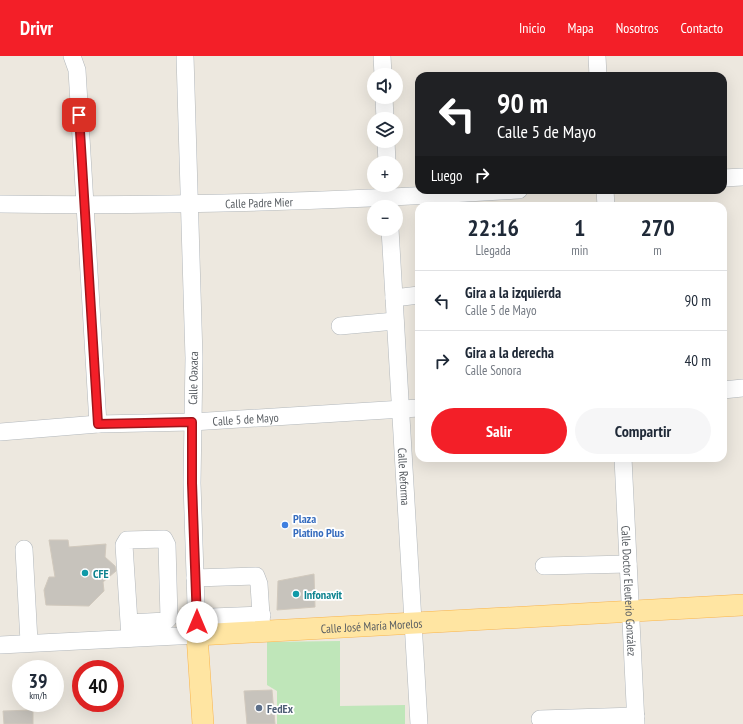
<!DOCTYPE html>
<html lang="es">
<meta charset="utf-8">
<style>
body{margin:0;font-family:"PT Sans Narrow",sans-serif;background:#f6f6f7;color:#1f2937;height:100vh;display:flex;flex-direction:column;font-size:15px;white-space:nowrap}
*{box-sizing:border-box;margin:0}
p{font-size:13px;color:#747a83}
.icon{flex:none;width:22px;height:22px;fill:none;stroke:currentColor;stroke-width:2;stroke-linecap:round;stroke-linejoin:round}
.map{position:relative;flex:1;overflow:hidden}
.sheet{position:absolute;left:415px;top:146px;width:312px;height:260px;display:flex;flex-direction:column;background:#fff;border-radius:12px;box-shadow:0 4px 16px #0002}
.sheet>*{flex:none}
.hud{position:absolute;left:415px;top:16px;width:312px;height:122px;border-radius:12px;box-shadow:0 4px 16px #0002;background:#202124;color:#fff;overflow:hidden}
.buttons{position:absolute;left:367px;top:12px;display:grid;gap:8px}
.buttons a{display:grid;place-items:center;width:36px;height:36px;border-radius:50%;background:#fff;box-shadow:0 4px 16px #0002;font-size:20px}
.speed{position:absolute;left:12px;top:604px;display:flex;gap:8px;font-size:20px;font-weight:700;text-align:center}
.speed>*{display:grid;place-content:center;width:52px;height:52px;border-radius:50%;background:#fff;box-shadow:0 4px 16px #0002;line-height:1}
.speed small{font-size:10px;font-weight:400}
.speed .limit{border:6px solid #d22;background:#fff;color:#111}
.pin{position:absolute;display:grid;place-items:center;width:34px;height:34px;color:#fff;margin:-17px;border-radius:8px;box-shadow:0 2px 6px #0006}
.me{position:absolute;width:44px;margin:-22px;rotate:0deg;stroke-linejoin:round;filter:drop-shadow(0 0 3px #0008)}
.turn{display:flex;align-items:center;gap:14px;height:84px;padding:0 16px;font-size:18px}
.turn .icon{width:52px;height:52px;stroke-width:2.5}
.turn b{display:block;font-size:28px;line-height:34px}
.then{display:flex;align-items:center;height:38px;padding:0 16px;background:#0003;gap:8px;font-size:15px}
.eta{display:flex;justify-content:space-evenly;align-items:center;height:68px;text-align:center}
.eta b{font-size:24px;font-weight:600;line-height:28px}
.primary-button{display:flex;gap:8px;margin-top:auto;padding:8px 16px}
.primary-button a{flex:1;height:46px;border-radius:24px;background:#f31f28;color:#fff;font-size:16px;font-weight:600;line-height:46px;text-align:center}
.primary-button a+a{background:#f6f6f7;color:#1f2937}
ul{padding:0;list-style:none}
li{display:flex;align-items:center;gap:12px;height:60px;padding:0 16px;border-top:1px solid #e0e1e3}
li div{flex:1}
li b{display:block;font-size:15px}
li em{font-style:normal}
header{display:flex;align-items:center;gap:24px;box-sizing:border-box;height:56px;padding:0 20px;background:#f31f28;color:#fff}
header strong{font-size:19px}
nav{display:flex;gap:22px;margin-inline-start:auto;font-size:14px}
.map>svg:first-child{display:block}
.green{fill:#bfe6b9}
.building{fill:#c7c3bc;stroke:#d1c9bd}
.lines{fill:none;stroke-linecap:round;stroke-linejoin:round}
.minor-casing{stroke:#b2b7bb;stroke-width:18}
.major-casing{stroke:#f9b44c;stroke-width:22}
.minor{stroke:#fff;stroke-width:17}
.major{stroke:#ffe5a2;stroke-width:21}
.route-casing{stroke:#9e141a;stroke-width:10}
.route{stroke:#f31f28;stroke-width:7}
.shop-dot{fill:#3f7fe0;stroke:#fff;stroke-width:1.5}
.culture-dot{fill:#0f9aa8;stroke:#fff;stroke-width:1.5}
.service-dot{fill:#5c6f8a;stroke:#fff;stroke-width:1.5}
.labels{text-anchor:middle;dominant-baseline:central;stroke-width:3.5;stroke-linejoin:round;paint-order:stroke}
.street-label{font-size:12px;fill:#585d62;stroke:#fff}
.shop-label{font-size:12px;font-weight:bold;fill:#366cbe;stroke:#fff;text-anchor:start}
.culture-label{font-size:12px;font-weight:bold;fill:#0d838f;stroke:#fff;text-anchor:start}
.service-label{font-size:12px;font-weight:bold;fill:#4e5e75;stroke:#fff;text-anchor:start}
</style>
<header>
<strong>Drivr</strong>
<nav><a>Inicio</a><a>Mapa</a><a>Nosotros</a><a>Contacto</a></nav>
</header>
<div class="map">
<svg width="743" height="668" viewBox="0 0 743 668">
<rect width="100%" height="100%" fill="#ede8df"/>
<path class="green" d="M 340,585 L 340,650 L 405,649 L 405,668 L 277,668 L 277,635 L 267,629 L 267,586 Z"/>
<path class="building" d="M 49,484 L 68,484 L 69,491 L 106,488 L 105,501 L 115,510 L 116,515 L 103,526 L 104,535 L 89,550 L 46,549 L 44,534 L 49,521 L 55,521 Z
M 314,518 L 315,551 L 277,554 L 278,525 Z
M 272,634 L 275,668 L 247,668 L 244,635 Z
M 33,654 L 33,668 L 4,668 L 3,655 Z"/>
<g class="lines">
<defs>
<g id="minor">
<path d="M 72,0 L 77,14 L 98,368"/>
<path d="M 185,0 L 194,302 L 192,427 L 197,579"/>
<path d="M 382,0 L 383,19"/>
<path d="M 597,0 L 598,20"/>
<path d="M 384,41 L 385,63"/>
<path d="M 386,85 L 387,107"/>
<path d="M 723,122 L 743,121"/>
<path d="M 605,134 L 606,150"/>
<path id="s1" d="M 0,148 C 173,151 346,145 519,134"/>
<path id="s2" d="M 390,173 L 419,668"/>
<path d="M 394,242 L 419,239"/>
<path d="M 340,270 L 395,265"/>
<path d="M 723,334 L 743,332"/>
<path id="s3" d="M 0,376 L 98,368 L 192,366 L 419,352"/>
<path id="s4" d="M 623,402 L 636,668"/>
<path d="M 24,493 L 29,586"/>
<path d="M 544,510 L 628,508"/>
<path d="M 195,522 L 256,520 L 259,528 L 262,575"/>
<path d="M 129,567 L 166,565 L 169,562 L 167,489 L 164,483 L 127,484 L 124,489 L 130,582"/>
<path d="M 197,579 L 204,566 L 212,561 L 262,559"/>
<path d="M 0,589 L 197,579"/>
<path d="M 540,663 L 636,660"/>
</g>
<g id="major">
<path id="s5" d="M 203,668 L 197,579 L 743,549"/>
</g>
</defs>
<use href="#minor" class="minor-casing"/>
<use href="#major" class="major-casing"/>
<use href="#minor" class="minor"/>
<use href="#major" class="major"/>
</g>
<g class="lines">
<defs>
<path id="route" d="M 79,59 L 98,368 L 192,366 L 192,427 L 197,566"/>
</defs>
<use href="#route" class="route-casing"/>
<use href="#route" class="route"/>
</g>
<circle class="shop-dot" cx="285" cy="469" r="4"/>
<g class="culture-dot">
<circle cx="85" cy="517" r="4"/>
<circle cx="296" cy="538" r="4"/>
</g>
<circle class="service-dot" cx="259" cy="652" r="4"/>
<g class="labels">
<g class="street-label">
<text stroke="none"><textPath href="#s1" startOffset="259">Calle Padre Mier</textPath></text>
<text transform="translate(193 322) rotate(-89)">Calle Oaxaca</text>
<text stroke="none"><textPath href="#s3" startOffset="246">Calle 5 de Mayo</textPath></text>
<text stroke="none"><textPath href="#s2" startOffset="248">Calle Reforma</textPath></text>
<text stroke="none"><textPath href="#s4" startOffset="133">Calle Doctor Eleuterio González</textPath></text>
<text stroke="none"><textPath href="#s5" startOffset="264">Calle José María Morelos</textPath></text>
</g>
<g class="shop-label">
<text x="293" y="462">Plaza<tspan x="293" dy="14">Platino Plus</tspan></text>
</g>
<g class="culture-label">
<text x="93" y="517">CFE</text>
<text x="304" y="538">Infonavit</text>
</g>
<g class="service-label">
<text x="267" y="652">FedEx</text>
</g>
</g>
</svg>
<div class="buttons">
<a><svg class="icon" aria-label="sound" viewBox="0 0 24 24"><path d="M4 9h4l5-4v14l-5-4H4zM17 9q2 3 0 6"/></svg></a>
<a><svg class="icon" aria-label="layers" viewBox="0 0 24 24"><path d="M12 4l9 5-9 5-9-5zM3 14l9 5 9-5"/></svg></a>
<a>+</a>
<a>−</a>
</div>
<div class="speed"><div>39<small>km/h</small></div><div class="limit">40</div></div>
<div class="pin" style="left:79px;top:59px;background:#d93025"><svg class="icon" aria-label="arrive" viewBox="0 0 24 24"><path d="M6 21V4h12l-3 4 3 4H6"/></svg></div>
<svg class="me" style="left:197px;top:566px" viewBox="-20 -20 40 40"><circle r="19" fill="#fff"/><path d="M0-13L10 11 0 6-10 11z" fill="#f31f28"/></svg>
<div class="hud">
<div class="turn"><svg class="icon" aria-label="left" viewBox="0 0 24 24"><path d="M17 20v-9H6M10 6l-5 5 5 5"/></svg><div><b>90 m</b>Calle 5 de Mayo</div></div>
<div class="then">Luego<svg class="icon" aria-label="right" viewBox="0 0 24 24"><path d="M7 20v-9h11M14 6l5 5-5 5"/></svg></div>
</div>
<section class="sheet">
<div class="eta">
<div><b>22:16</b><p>Llegada</p></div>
<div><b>1</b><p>min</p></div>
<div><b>270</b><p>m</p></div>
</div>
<ul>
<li><svg class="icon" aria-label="left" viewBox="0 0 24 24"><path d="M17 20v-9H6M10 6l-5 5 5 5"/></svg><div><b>Gira a la izquierda</b><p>Calle 5 de Mayo</p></div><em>90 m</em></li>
<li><svg class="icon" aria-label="right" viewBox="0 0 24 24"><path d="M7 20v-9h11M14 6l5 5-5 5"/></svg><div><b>Gira a la derecha</b><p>Calle Sonora</p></div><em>40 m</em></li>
</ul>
<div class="primary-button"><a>Salir</a><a>Compartir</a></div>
</section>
</div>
